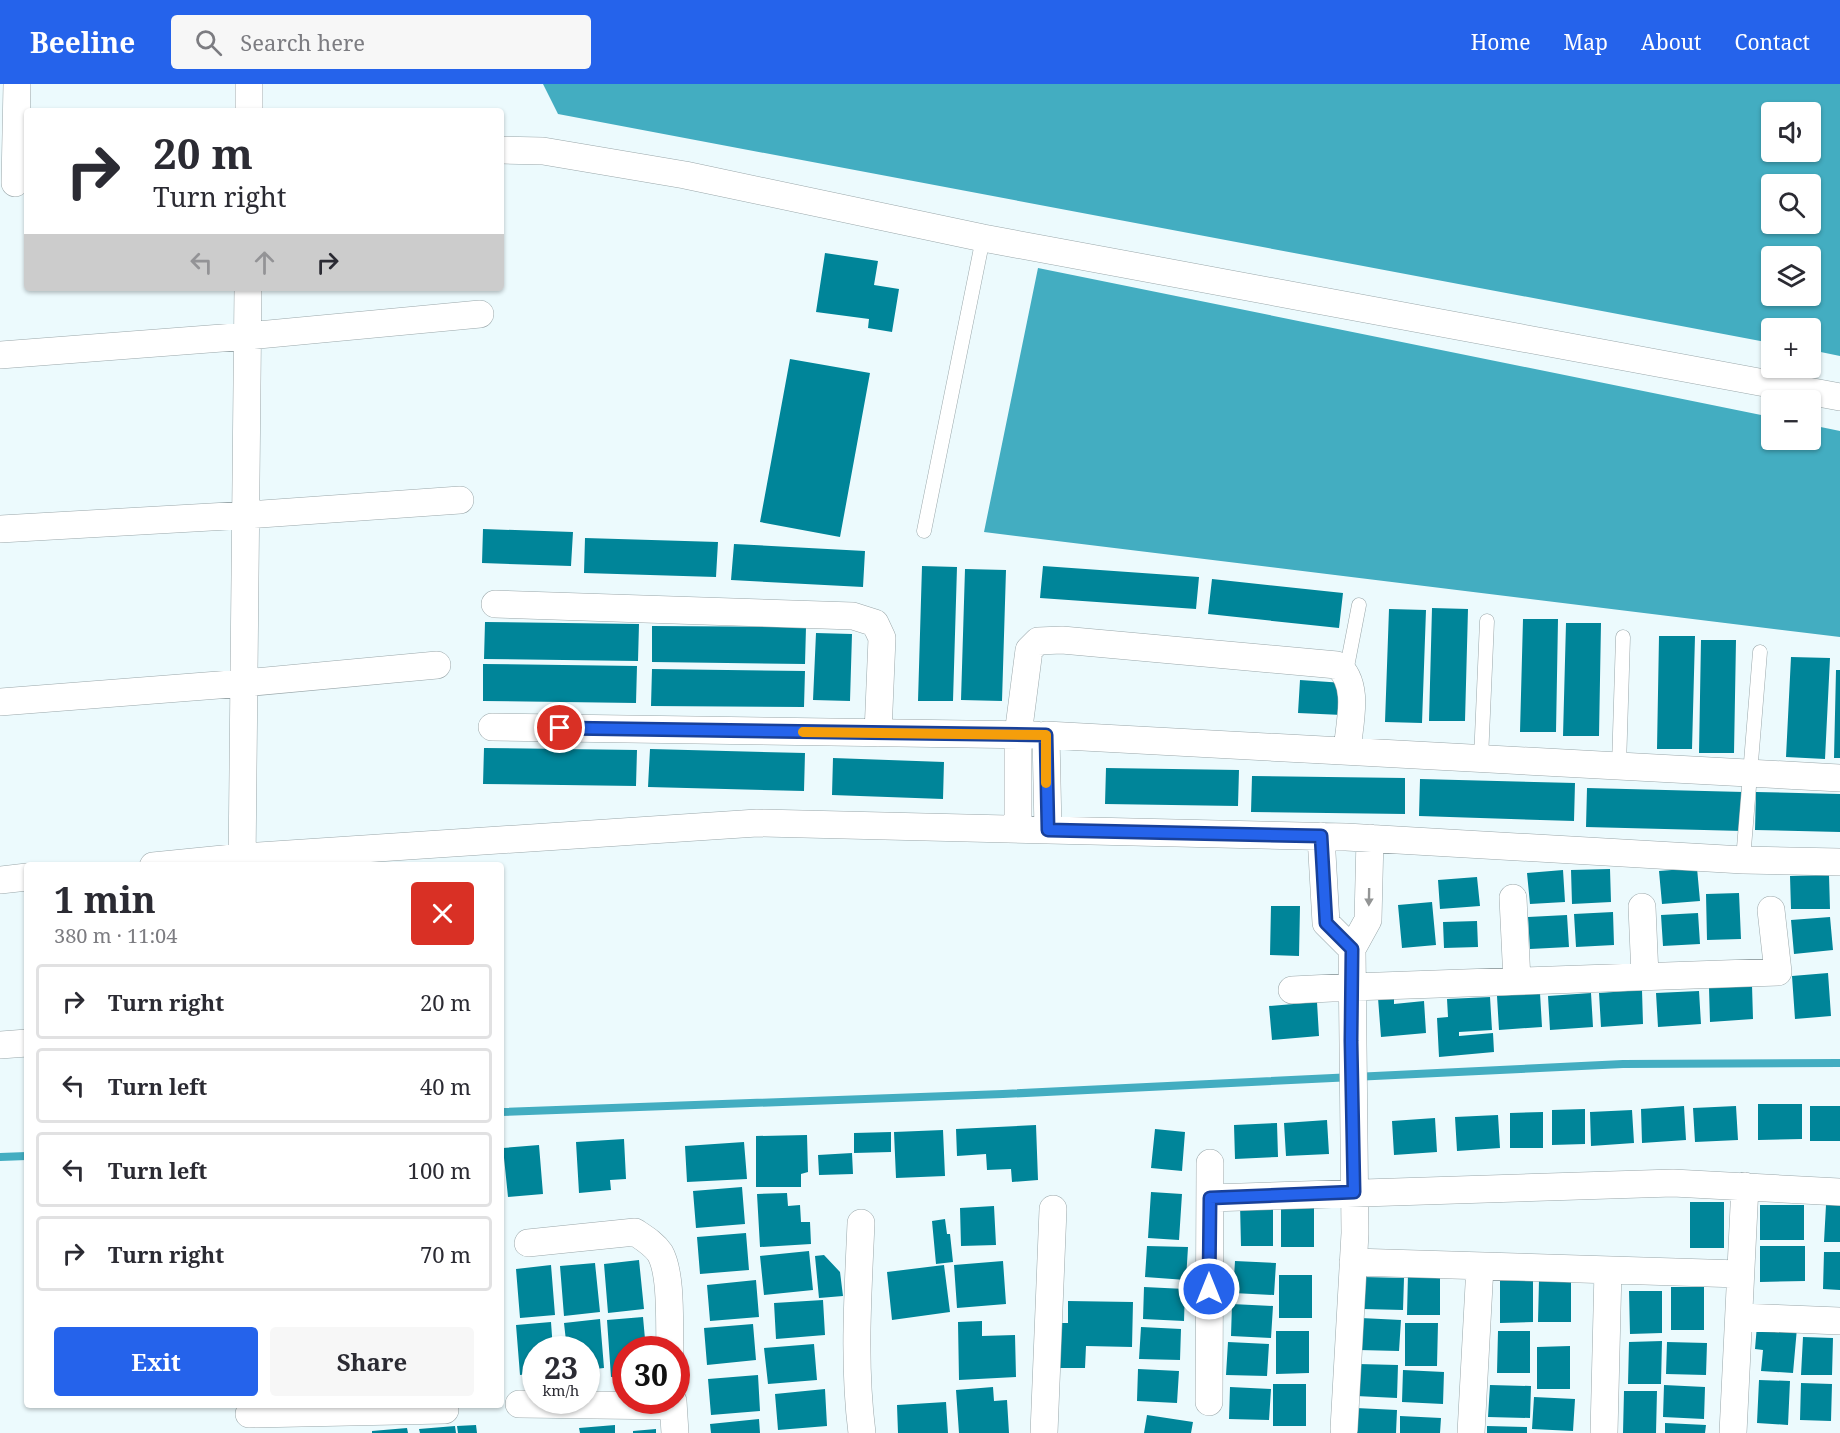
<!DOCTYPE html>
<meta charset="utf-8">
<style>
body{margin:0;font-family:"Noto Serif",serif;background:#f7f7f7;color:#2b2b33;height:100vh;display:flex;flex-direction:column;font-size:22px;white-space:nowrap}
*{box-sizing:border-box;margin:0}
p{font-size:20px;color:#7c7c81}
.icon{flex:none;width:33px;height:33px;fill:none;stroke:currentColor;stroke-width:2;stroke-linecap:round;stroke-linejoin:round}
.map{position:relative;flex:1;overflow:hidden}
.panel{position:absolute;left:24px;top:778px;width:480px;height:546px;display:flex;flex-direction:column;background:#fff;border-radius:6px;box-shadow:0 2px 4px #0004}
.panel>*{flex:none}
.banner{position:absolute;left:24px;top:24px;width:480px;height:183px;border-radius:6px;box-shadow:0 2px 4px #0004;background:#fff;color:#2b2b33;overflow:hidden}
.fabs{position:absolute;left:1761px;top:18px;display:grid;gap:12px}
.fabs a{display:grid;place-items:center;width:60px;height:60px;border-radius:6px;background:#fff;box-shadow:0 2px 4px #0004;font-size:30px}
.speed{position:absolute;left:522px;top:1252px;display:flex;gap:12px;font-size:30px;font-weight:700;text-align:center}
.speed>*{display:grid;place-content:center;width:78px;height:78px;border-radius:50%;background:#fff;box-shadow:0 2px 4px #0004;line-height:1}
.speed small{font-size:15px;font-weight:400}
.speed .limit{border:9px solid #d22;background:#fff;color:#111}
.pin{position:absolute;display:grid;place-items:center;width:51px;height:51px;color:#fff;margin:-26px;border:3px solid #fff;border-radius:50%;box-shadow:0 2px 6px #0007}
.me{position:absolute;width:66px;margin:-33px;rotate:0deg;stroke-linejoin:round;filter:drop-shadow(0 0 4px #0008)}
.turn{display:flex;align-items:center;gap:21px;height:126px;padding:0 30px;font-size:27px}
.turn .icon{width:78px;height:78px;stroke-width:2.5}
.turn b{display:block;font-size:42px;line-height:51px}
.lanes{display:flex;align-items:center;height:57px;padding:0 30px;background:#0003;justify-content:center;gap:30px;direction:ltr}
.lanes .off{opacity:.35}
.round{display:grid;place-items:center;flex:none;width:63px;height:63px;border-radius:6px;background:#f7f7f7}
.head{display:flex;align-items:center;justify-content:space-between;height:102px;padding:0 30px}
h1{font-size:36px;font-weight:700;line-height:45px}
.action{display:flex;gap:12px;margin-top:auto;padding:12px 30px}
.action a{flex:1;height:69px;border-radius:6px;background:#2563eb;color:#fff;font-size:24px;font-weight:700;line-height:69px;text-align:center}
.action a+a{background:#f7f7f7;color:#2b2b33}
ul{padding:0;list-style:none}
li{display:flex;align-items:center;gap:18px;height:75px;margin:0 12px 9px;padding:0 18px;border:3px solid #e1e1e2;border-radius:6px}
li div{flex:1}
li b{display:block;font-size:22px}
li em{font-style:normal}
header{display:flex;align-items:center;gap:36px;box-sizing:border-box;height:84px;padding:0 30px;background:#2563eb;color:#fff}
header strong{font-size:28px}
nav{display:flex;gap:33px;margin-inline-start:auto;font-size:21px}
.search{width:420px;height:54px;background:#f7f7f7;display:flex;align-items:center;gap:15px;box-sizing:border-box;padding:0 21px;border-radius:6px;color:#7c7c81;font-size:22px}
.map>svg:first-child{display:block}
.water{fill:#43adc1;fill-rule:evenodd}
.lines{fill:none;stroke-linecap:round;stroke-linejoin:round}
.stream{stroke:#43adc1;stroke-width:8}
.building{fill:#008599}
.lane-casing{stroke:#9aa7aa;stroke-width:15}
.street-casing{stroke:#9aa7aa;stroke-width:28}
.lane{stroke:#fff;stroke-width:14}
.street{stroke:#fff;stroke-width:27}
.oneway{fill:#939595}
.route-casing{stroke:#184099;stroke-width:15}
.route{stroke:#2563eb;stroke-width:10}
.slow{stroke:#f59e0b;stroke-width:10}
</style>
<header>
<strong>Beeline</strong>
<div class="search"><svg class="icon" aria-label="search" viewBox="0 0 24 24"><circle cx="10" cy="10" r="6"/><path d="M15 15l6 6"/></svg>Search here</div>
<nav><a>Home</a><a>Map</a><a>About</a><a>Contact</a></nav>
</header>
<div class="map">
<svg width="1840" height="1349" viewBox="0 0 1840 1349">
<rect width="100%" height="100%" fill="#ecfafd"/>
<path class="water" d="M 543,0 L 1840,0 L 1840,272 L 1811,266 L 1810,244 L 1772,244 L 1771,259 L 558,30 ZM 1772,28 L 1810,28 L 1810,68 L 1772,68 ZM 1772,100 L 1810,100 L 1810,140 L 1772,140 ZM 1772,172 L 1810,172 L 1810,212 L 1772,212 Z
M 1038,184 L 1771,333 L 1772,356 L 1810,356 L 1811,341 L 1840,347 L 1840,553 L 984,448 Z"/>
<g class="lines">
<path class="stream" d="M 501,1028 L 1003,1010 L 1623,980 L 1840,979
M 0,1073 L 27,1072"/>
</g>
<path class="building" d="M 825,169 L 878,177 L 874,201 L 899,205 L 892,248 L 868,244 L 869,235 L 816,228 Z
M 790,275 L 870,289 L 840,453 L 760,438 Z
M 483,445 L 573,448 L 571,482 L 482,479 Z
M 585,454 L 718,458 L 716,493 L 584,489 Z
M 734,460 L 865,467 L 863,503 L 731,496 Z
M 922,482 L 957,483 L 953,617 L 918,617 Z
M 1043,482 L 1199,493 L 1196,525 L 1040,514 Z
M 965,485 L 1006,486 L 1002,617 L 961,616 Z
M 1212,495 L 1343,509 L 1339,544 L 1208,530 Z
M 1432,524 L 1468,525 L 1465,637 L 1429,637 Z
M 1389,525 L 1426,526 L 1422,639 L 1385,638 Z
M 1523,535 L 1558,535 L 1556,648 L 1520,648 Z
M 485,538 L 639,540 L 638,577 L 484,575 Z
M 1566,539 L 1601,539 L 1599,652 L 1563,652 Z
M 652,542 L 806,543 L 805,580 L 652,578 Z
M 816,549 L 852,550 L 850,617 L 813,616 Z
M 1659,552 L 1695,552 L 1692,665 L 1657,665 Z
M 1701,556 L 1736,556 L 1734,669 L 1699,669 Z
M 1791,573 L 1830,574 L 1825,675 L 1786,673 Z
M 483,580 L 637,582 L 636,619 L 483,617 Z
M 652,585 L 805,587 L 804,623 L 651,622 Z
M 1836,586 L 1840,586 L 1840,674 L 1834,674 Z
M 1300,596 L 1344,599 L 1342,631 L 1298,629 Z
M 484,664 L 637,666 L 636,702 L 483,700 Z
M 650,665 L 805,669 L 804,707 L 648,703 Z
M 833,674 L 944,678 L 943,715 L 832,711 Z
M 1106,684 L 1239,686 L 1238,722 L 1105,720 Z
M 1252,692 L 1405,694 L 1405,730 L 1251,728 Z
M 1420,695 L 1575,699 L 1574,737 L 1419,732 Z
M 1587,704 L 1744,708 L 1743,747 L 1586,743 Z
M 1756,708 L 1840,710 L 1840,748 L 1755,746 Z
M 1697,784 L 1700,817 L 1662,820 L 1659,787 Z
M 1610,785 L 1611,818 L 1572,820 L 1571,786 Z
M 1563,786 L 1565,818 L 1530,820 L 1527,789 Z
M 1829,791 L 1830,825 L 1791,825 L 1790,792 Z
M 1477,793 L 1480,822 L 1440,825 L 1438,796 Z
M 1739,809 L 1741,855 L 1707,856 L 1706,810 Z
M 1432,818 L 1436,861 L 1402,864 L 1398,821 Z
M 1271,822 L 1300,822 L 1299,872 L 1270,871 Z
M 1613,828 L 1614,861 L 1576,863 L 1574,830 Z
M 1698,829 L 1700,860 L 1663,862 L 1661,831 Z
M 1567,831 L 1569,863 L 1530,865 L 1528,833 Z
M 1830,833 L 1833,866 L 1794,870 L 1791,836 Z
M 1477,837 L 1478,863 L 1444,864 L 1443,838 Z
M 1828,889 L 1831,932 L 1795,935 L 1792,892 Z
M 1752,901 L 1753,935 L 1710,938 L 1709,904 Z
M 1642,906 L 1643,940 L 1601,943 L 1599,909 Z
M 1699,907 L 1701,940 L 1658,943 L 1656,909 Z
M 1540,909 L 1542,943 L 1499,946 L 1497,912 Z
M 1591,909 L 1593,943 L 1550,946 L 1548,912 Z
M 1394,913 L 1394,920 L 1424,917 L 1426,949 L 1381,953 L 1378,914 Z
M 1490,913 L 1492,946 L 1459,948 L 1459,952 L 1493,949 L 1494,968 L 1439,973 L 1437,934 L 1448,933 L 1447,915 Z
M 1317,918 L 1319,952 L 1272,956 L 1269,922 Z
M 1758,1020 L 1802,1020 L 1802,1055 L 1758,1056 Z
M 1684,1022 L 1686,1056 L 1642,1059 L 1641,1025 Z
M 1736,1022 L 1738,1056 L 1695,1058 L 1693,1024 Z
M 1810,1022 L 1840,1022 L 1840,1057 L 1810,1057 Z
M 1585,1025 L 1585,1060 L 1552,1061 L 1552,1026 Z
M 1632,1026 L 1634,1059 L 1591,1062 L 1590,1028 Z
M 1543,1028 L 1543,1064 L 1510,1064 L 1510,1029 Z
M 1498,1031 L 1500,1064 L 1457,1067 L 1455,1033 Z
M 1435,1034 L 1437,1068 L 1394,1071 L 1392,1037 Z
M 1327,1036 L 1329,1070 L 1286,1072 L 1284,1039 Z
M 1277,1039 L 1278,1073 L 1235,1075 L 1234,1041 Z
M 1036,1041 L 1038,1096 L 1012,1098 L 1011,1085 L 987,1086 L 986,1070 L 957,1072 L 956,1045 Z
M 1155,1045 L 1185,1048 L 1182,1087 L 1151,1084 Z
M 943,1046 L 945,1092 L 896,1094 L 894,1048 Z
M 891,1048 L 891,1068 L 854,1069 L 854,1049 Z
M 807,1051 L 808,1088 L 801,1090 L 801,1103 L 756,1103 L 756,1052 Z
M 624,1055 L 626,1095 L 610,1096 L 611,1106 L 579,1109 L 576,1058 Z
M 744,1058 L 747,1095 L 687,1098 L 685,1062 Z
M 539,1061 L 543,1110 L 508,1113 L 503,1064 Z
M 852,1069 L 853,1090 L 819,1091 L 818,1071 Z
M 742,1103 L 745,1140 L 696,1144 L 693,1107 Z
M 1151,1108 L 1182,1110 L 1179,1156 L 1148,1154 Z
M 787,1109 L 788,1122 L 800,1121 L 801,1138 L 810,1138 L 811,1160 L 760,1163 L 757,1110 Z
M 1690,1118 L 1724,1118 L 1724,1164 L 1690,1164 Z
M 1240,1120 L 1273,1120 L 1273,1162 L 1241,1162 Z
M 1281,1121 L 1314,1121 L 1314,1163 L 1281,1163 Z
M 1760,1121 L 1804,1121 L 1804,1156 L 1760,1156 Z
M 1826,1121 L 1840,1121 L 1840,1158 L 1824,1158 Z
M 994,1122 L 996,1161 L 961,1162 L 960,1124 Z
M 945,1135 L 947,1150 L 950,1150 L 953,1178 L 936,1180 L 932,1137 Z
M 746,1149 L 749,1186 L 700,1190 L 697,1153 Z
M 1147,1162 L 1188,1163 L 1186,1196 L 1145,1193 Z
M 1760,1162 L 1805,1162 L 1805,1197 L 1760,1198 Z
M 809,1167 L 813,1206 L 764,1211 L 760,1172 Z
M 1824,1168 L 1840,1168 L 1840,1206 L 1823,1205 Z
M 824,1171 L 840,1188 L 843,1212 L 819,1214 L 815,1172 Z
M 639,1176 L 644,1225 L 608,1229 L 604,1180 Z
M 1003,1177 L 1006,1220 L 957,1224 L 954,1181 Z
M 1235,1177 L 1276,1179 L 1274,1211 L 1233,1209 Z
M 595,1179 L 600,1228 L 564,1232 L 560,1182 Z
M 551,1181 L 555,1231 L 520,1234 L 516,1185 Z
M 944,1181 L 950,1228 L 892,1236 L 887,1188 Z
M 1440,1188 L 1440,1231 L 1407,1231 L 1408,1189 Z
M 1279,1191 L 1312,1191 L 1312,1234 L 1279,1234 Z
M 1363,1193 L 1404,1194 L 1403,1226 L 1362,1225 Z
M 756,1196 L 759,1233 L 710,1237 L 707,1201 Z
M 1500,1196 L 1533,1196 L 1533,1238 L 1500,1239 Z
M 1539,1196 L 1571,1196 L 1571,1238 L 1538,1238 Z
M 1144,1203 L 1185,1205 L 1184,1237 L 1143,1235 Z
M 1671,1203 L 1704,1203 L 1704,1246 L 1671,1246 Z
M 1629,1207 L 1662,1207 L 1662,1249 L 1630,1250 Z
M 823,1216 L 825,1251 L 776,1255 L 774,1219 Z
M 1068,1217 L 1133,1218 L 1132,1263 L 1086,1262 L 1085,1284 L 1055,1284 L 1055,1239 L 1068,1239 Z
M 1232,1220 L 1273,1222 L 1271,1254 L 1231,1252 Z
M 643,1233 L 646,1266 L 626,1266 L 626,1292 L 611,1293 L 607,1236 Z
M 1361,1234 L 1401,1236 L 1399,1267 L 1359,1266 Z
M 600,1235 L 604,1284 L 586,1286 L 586,1266 L 567,1266 L 564,1239 Z
M 982,1237 L 982,1252 L 1015,1251 L 1016,1293 L 959,1296 L 958,1238 Z
M 551,1238 L 553,1266 L 536,1266 L 536,1289 L 520,1291 L 516,1241 Z
M 1405,1239 L 1438,1239 L 1437,1282 L 1405,1282 Z
M 753,1240 L 756,1276 L 707,1281 L 704,1244 Z
M 1757,1241 L 1797,1244 L 1793,1289 L 1761,1287 L 1763,1266 L 1755,1265 Z
M 1141,1243 L 1181,1245 L 1180,1276 L 1139,1275 Z
M 1276,1247 L 1309,1247 L 1309,1289 L 1276,1290 Z
M 1498,1247 L 1530,1247 L 1530,1289 L 1497,1289 Z
M 1803,1253 L 1833,1254 L 1832,1291 L 1801,1291 Z
M 1662,1257 L 1661,1300 L 1628,1300 L 1629,1258 Z
M 1228,1258 L 1269,1260 L 1267,1292 L 1226,1291 Z
M 1667,1258 L 1707,1259 L 1706,1291 L 1666,1290 Z
M 814,1260 L 817,1296 L 768,1300 L 764,1264 Z
M 1570,1262 L 1570,1305 L 1537,1305 L 1537,1263 Z
M 1358,1280 L 1398,1281 L 1397,1314 L 1356,1312 Z
M 1138,1285 L 1179,1287 L 1177,1319 L 1137,1317 Z
M 1403,1286 L 1444,1288 L 1443,1320 L 1402,1318 Z
M 758,1291 L 760,1327 L 711,1331 L 708,1295 Z
M 1759,1296 L 1790,1297 L 1788,1341 L 1757,1339 Z
M 1801,1299 L 1832,1300 L 1831,1337 L 1800,1336 Z
M 1273,1300 L 1306,1300 L 1306,1342 L 1273,1342 Z
M 1490,1301 L 1531,1302 L 1530,1334 L 1488,1333 Z
M 1664,1301 L 1705,1303 L 1704,1335 L 1663,1333 Z
M 993,1303 L 994,1317 L 1007,1316 L 1009,1349 L 959,1349 L 956,1306 Z
M 1230,1303 L 1271,1305 L 1269,1336 L 1229,1335 Z
M 825,1305 L 827,1342 L 778,1346 L 775,1310 Z
M 1624,1307 L 1657,1307 L 1656,1349 L 1623,1349 Z
M 1534,1313 L 1575,1315 L 1573,1347 L 1532,1345 Z
M 946,1318 L 948,1349 L 898,1349 L 897,1321 Z
M 1356,1324 L 1397,1326 L 1396,1349 L 1355,1349 Z
M 1147,1331 L 1193,1338 L 1191,1349 L 1144,1349 Z
M 1400,1332 L 1441,1334 L 1440,1349 L 1400,1349 Z
M 759,1335 L 760,1349 L 711,1349 L 710,1340 Z
M 1665,1339 L 1706,1341 L 1705,1349 L 1665,1349 Z
M 476,1341 L 477,1349 L 458,1349 L 457,1342 Z
M 615,1341 L 615,1349 L 580,1349 L 579,1344 Z
M 455,1342 L 456,1349 L 420,1349 L 419,1345 Z
M 1487,1342 L 1527,1343 L 1527,1349 L 1487,1349 Z
M 407,1344 L 408,1349 L 372,1349 L 372,1347 Z
M 656,1345 L 656,1349 L 633,1349 L 633,1347 Z"/>
<g class="lines">
<defs>
<path id="lane" d="M 924,447 L 983,154
M 1346,588 L 1359,521
M 1481,675 L 1487,537
M 1619,682 L 1623,553
M 1743,776 L 1760,568"/>
<path id="street" d="M 249,27 L 249,0
M 501,66 L 543,67 L 685,91 L 983,154 L 1840,313
M 15,99 L 17,0
M 0,271 L 248,252 L 480,230
M 0,445 L 246,431 L 460,416
M 495,520 L 853,532 L 875,539 L 882,554 L 878,649
M 0,618 L 244,599 L 437,581
M 492,643 L 1036,651
M 1018,745 L 1018,651 L 1029,566 L 1038,557 L 1062,556 L 1337,581 C 1361,600 1349,640 1347,667
M 1048,746 L 1046,651 L 1840,694
M 1321,752 L 1326,839 L 1352,865 L 1368,836 L 1370,754
M 153,782 L 243,773 L 757,739 L 1346,753 L 1743,776 L 1840,778
M 242,782 L 248,204
M 0,796 L 27,793
M 1513,814 L 1517,897
M 1642,823 L 1645,892
M 1292,906 L 1352,903 L 1778,888 L 1771,826
M 0,961 L 27,959
M 1210,1114 L 1673,1099 L 1840,1108
M 861,1139 C 858,1209 853,1280 862,1349
M 528,1159 L 635,1148 C 644,1154 654,1160 660,1169 C 672,1190 669,1241 670,1266
M 1353,1178 L 1740,1190
M 1739,1233 L 1840,1237
M 673,1317 L 675,1349
M 1209,1318 L 1210,1079
M 519,1320 L 673,1322
M 249,1330 L 445,1326
M 1344,1345 L 1355,1149 L 1352,865
M 1044,1349 L 1053,1125
M 1471,1349 L 1480,1182
M 1604,1349 L 1608,1186
M 1733,1349 L 1745,1102"/>
</defs>
<use href="#lane" class="lane-casing"/>
<use href="#street" class="street-casing"/>
<use href="#lane" class="lane"/>
<use href="#street" class="street"/>
</g>
<defs><path id="oneway-solid" d="M-6-.8H1V-3.2L6.5 0L1 3.2V.8H-6Z" transform="scale(1.5)"/></defs>
<use class="oneway" href="#oneway-solid" transform="translate(1369 813) rotate(91)"/>
<g class="lines">
<defs>
<path id="route" d="M 560,644 L 1046,651 L 1048,746 L 1321,752 L 1326,839 L 1352,865 L 1351,957 L 1354,1108 L 1210,1114 L 1209,1205"/>
</defs>
<use href="#route" class="route-casing"/>
<use href="#route" class="route"/>
<path class="slow" d="M 803,648 L 1046,651 L 1046,699"/>
</g>
</svg>
<div class="fabs">
<a><svg class="icon" aria-label="sound" viewBox="0 0 24 24"><path d="M4 9h4l5-4v14l-5-4H4zM17 9q2 3 0 6"/></svg></a>
<a><svg class="icon" aria-label="search" viewBox="0 0 24 24"><circle cx="10" cy="10" r="6"/><path d="M15 15l6 6"/></svg></a>
<a><svg class="icon" aria-label="layers" viewBox="0 0 24 24"><path d="M12 4l9 5-9 5-9-5zM3 14l9 5 9-5"/></svg></a>
<a>+</a>
<a>−</a>
</div>
<div class="speed"><div>23<small>km/h</small></div><div class="limit">30</div></div>
<div class="pin" style="left:560px;top:644px;background:#d93025"><svg class="icon" aria-label="arrive" viewBox="0 0 24 24"><path d="M6 21V4h12l-3 4 3 4H6"/></svg></div>
<svg class="me" style="left:1209px;top:1205px" viewBox="-20 -20 40 40"><circle r="17" fill="#2563eb" stroke="#fff" stroke-width="3"/><path d="M0-11L8 9 0 5-8 9z" fill="#fff"/></svg>
<div class="banner">
<div class="turn"><svg class="icon" aria-label="right" viewBox="0 0 24 24"><path d="M7 20v-9h11M14 6l5 5-5 5"/></svg><div><b>20 m</b>Turn right</div></div>
<div class="lanes"><svg class="icon off" aria-label="left" viewBox="0 0 24 24"><path d="M17 20v-9H6M10 6l-5 5 5 5"/></svg><svg class="icon off" aria-label="ahead" viewBox="0 0 24 24"><path d="M12 20V5M6 11l6-6 6 6"/></svg><svg class="icon" aria-label="right" viewBox="0 0 24 24"><path d="M7 20v-9h11M14 6l5 5-5 5"/></svg></div>
</div>
<section class="panel">
<div class="head"><div><h1>1 min</h1><p>380 m · 11:04</p></div><a class="round" style="background:#d93025;color:#fff"><svg class="icon" aria-label="close" viewBox="0 0 24 24"><path d="M6 6l12 12M18 6L6 18"/></svg></a></div>
<ul>
<li><svg class="icon" aria-label="right" viewBox="0 0 24 24"><path d="M7 20v-9h11M14 6l5 5-5 5"/></svg><div><b>Turn right</b></div><em>20 m</em></li>
<li><svg class="icon" aria-label="left" viewBox="0 0 24 24"><path d="M17 20v-9H6M10 6l-5 5 5 5"/></svg><div><b>Turn left</b></div><em>40 m</em></li>
<li><svg class="icon" aria-label="left" viewBox="0 0 24 24"><path d="M17 20v-9H6M10 6l-5 5 5 5"/></svg><div><b>Turn left</b></div><em>100 m</em></li>
<li><svg class="icon" aria-label="right" viewBox="0 0 24 24"><path d="M7 20v-9h11M14 6l5 5-5 5"/></svg><div><b>Turn right</b></div><em>70 m</em></li>
</ul>
<div class="action"><a>Exit</a><a>Share</a></div>
</section>
</div>
